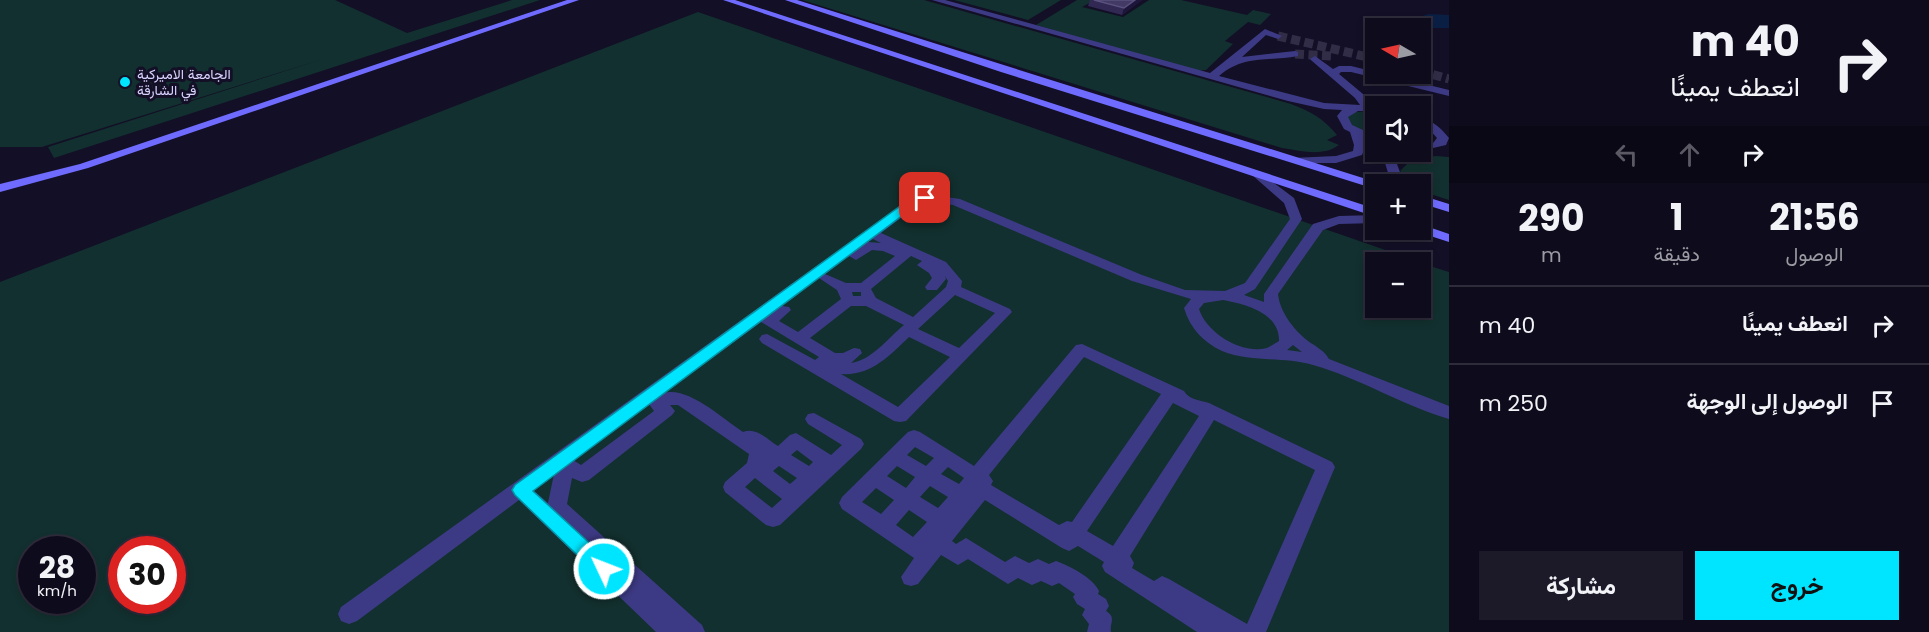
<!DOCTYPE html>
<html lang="ar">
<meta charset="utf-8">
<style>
body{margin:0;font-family:Poppins,Vazirmatn,sans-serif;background:#1c1929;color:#f1f3f6;direction:rtl;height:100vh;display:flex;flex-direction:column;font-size:22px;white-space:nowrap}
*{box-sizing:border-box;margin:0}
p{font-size:20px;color:#9b9ba3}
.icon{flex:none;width:33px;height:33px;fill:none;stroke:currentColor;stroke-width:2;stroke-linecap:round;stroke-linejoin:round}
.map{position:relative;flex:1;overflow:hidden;direction:ltr}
.panel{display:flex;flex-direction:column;background:#0e0b1c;width:480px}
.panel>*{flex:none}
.top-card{background:#0e0b1c;color:#f1f3f6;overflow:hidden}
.needle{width:39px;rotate:279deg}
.buttons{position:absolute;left:1365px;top:18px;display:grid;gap:12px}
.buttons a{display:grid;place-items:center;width:66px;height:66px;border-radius:0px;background:#0e0b1c;box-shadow:0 3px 9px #0003,0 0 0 2px #2e2b3b;font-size:30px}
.speed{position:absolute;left:18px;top:536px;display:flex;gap:12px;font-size:30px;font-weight:700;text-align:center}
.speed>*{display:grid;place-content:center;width:78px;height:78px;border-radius:50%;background:#0e0b1c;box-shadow:0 3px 9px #0003,0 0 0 2px #2e2b3b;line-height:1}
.speed small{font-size:15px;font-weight:400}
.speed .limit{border:9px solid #d22;background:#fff;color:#111}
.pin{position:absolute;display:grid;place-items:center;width:51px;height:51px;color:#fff;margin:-26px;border-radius:12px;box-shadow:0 3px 9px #0006}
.me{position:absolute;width:66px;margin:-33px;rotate:313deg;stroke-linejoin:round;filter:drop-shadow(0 0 4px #0008)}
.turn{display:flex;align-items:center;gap:21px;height:126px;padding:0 30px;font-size:27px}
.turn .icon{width:78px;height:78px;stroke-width:2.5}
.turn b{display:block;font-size:42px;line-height:51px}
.lanes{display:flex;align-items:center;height:57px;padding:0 30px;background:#0003;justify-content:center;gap:30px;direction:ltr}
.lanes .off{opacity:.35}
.eta{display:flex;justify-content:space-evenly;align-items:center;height:102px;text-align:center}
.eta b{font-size:36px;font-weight:700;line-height:42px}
.action{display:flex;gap:12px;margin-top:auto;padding:12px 30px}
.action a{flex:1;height:69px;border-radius:0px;background:#00e5ff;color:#111;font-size:24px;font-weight:700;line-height:69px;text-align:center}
.action a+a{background:#1c1929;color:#f1f3f6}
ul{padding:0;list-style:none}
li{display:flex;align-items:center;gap:18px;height:78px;padding:0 30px;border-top:2px solid #2e2b3b}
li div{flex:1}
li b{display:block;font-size:22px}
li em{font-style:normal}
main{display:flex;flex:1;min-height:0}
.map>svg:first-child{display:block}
.green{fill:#12302f;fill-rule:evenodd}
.water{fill:#0a1f44}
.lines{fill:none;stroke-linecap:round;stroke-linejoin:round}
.street-tunnel{stroke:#312d47;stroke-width:9;stroke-dasharray:9 4.5;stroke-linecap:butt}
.street{fill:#3d3a85;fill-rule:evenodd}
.secondary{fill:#6f6bff;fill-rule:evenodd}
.wall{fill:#312854}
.shaded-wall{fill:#1d163a}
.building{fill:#433a66;stroke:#5a527e;stroke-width:1.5}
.route{fill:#00e5ff;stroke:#0095a6;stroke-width:1.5}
.poi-dot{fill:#00e5ff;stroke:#130f26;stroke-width:2}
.labels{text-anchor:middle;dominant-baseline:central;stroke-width:6;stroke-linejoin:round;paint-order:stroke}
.far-poi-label{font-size:14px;fill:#d9d4ff;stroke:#130f26;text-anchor:start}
</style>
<main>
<section class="panel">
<div class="top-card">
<div class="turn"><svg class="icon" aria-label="right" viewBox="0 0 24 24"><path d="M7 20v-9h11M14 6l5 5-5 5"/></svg><div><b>40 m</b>انعطف يمينًا</div></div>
<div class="lanes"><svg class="icon off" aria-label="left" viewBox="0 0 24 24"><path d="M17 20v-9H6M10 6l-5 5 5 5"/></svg><svg class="icon off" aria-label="ahead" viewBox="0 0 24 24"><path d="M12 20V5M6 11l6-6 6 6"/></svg><svg class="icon" aria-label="right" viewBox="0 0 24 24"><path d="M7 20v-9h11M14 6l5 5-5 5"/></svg></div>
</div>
<div class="eta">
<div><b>21:56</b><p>الوصول</p></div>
<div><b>1</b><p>دقيقة</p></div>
<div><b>290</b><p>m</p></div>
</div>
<ul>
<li><svg class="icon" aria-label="right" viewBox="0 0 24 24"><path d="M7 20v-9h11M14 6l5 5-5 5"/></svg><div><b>انعطف يمينًا</b></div><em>40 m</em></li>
<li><svg class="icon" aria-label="arrive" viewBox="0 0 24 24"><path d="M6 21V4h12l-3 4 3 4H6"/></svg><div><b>الوصول إلى الوجهة</b></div><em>250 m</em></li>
</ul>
<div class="action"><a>خروج</a><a>مشاركة</a></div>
</section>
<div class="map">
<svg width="1449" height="632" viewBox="0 0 1449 632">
<rect width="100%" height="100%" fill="#130f26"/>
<path class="green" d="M 0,0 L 335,0 L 407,33 L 512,0 L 540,0 L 54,158 L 48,147 L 323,59 L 42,147 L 0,147 Z
M 802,0 L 924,0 L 1291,104 C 1310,111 1323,118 1337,135 L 1327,140 L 1339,145 C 1322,157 1302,151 1282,148 Z
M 954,0 L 1061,0 L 1028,20 Z
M 1077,0 L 1095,0 L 1082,7 L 1123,17 L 1149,0 L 1181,0 L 1247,15 L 1253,10 L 1271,14 L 1260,25 L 1248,22 L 1225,41 L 1233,44 L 1206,70 L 1195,71 L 1036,25 Z
M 698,12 L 1420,262 L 1376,262 L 1376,308 L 1420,308 L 1420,263 L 1449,272 L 1449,632 L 0,632 L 0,282 ZM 32,549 L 82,549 L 82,600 L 32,600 ZM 122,549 L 172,549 L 172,600 L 122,600 Z
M 1375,111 L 1375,139 L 1350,126 L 1347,115 L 1354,112 Z
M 1436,156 L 1449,157 L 1449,200 L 1427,193 L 1421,189 L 1420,184 L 1415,184 L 1400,171 L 1412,159 Z"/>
<path class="water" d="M 1428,14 L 1449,15 L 1449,28 L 1432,28 L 1419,21 L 1418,18 Z"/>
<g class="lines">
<path class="street-tunnel" d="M 1278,36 L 1376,59
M 1295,54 L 1331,56
M 1420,71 L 1449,79"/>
<path class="street" d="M 932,0 L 945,0 L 1210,73 L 1265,29 L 1282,36 L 1278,39 L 1266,35 L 1242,57 L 1295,51 L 1298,52 L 1298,56 C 1268,62 1245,54 1219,76 L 1324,103 L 1360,105 L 1355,98 L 1312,61 L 1310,59 L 1315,56 L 1333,69 L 1339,66 L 1351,66 L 1449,90 L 1449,96 L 1351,72 L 1341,72 L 1339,74 L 1363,94 L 1370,104 L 1380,106 L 1376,106 L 1376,111 L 1358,111 L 1348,117 L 1352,125 L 1376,136 L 1376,144 L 1363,139 L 1366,145 L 1362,155 L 1336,163 L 1296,163 L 1292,162 L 1292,158 L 1336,156 L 1353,151 L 1354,145 L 1350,132 L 1344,129 L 1337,116 L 1342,110 L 1324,109 L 1288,101 Z
M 1420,117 C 1433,121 1441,128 1449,138 L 1446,145 L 1420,151 L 1420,145 L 1433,143 L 1437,138 L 1428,128 L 1420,124 Z
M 1400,152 L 1416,152 L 1397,164 L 1401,175 L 1410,184 L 1397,184 L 1389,176 L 1385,163 L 1394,154 Z
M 1258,171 L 1294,198 L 1302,219 L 1255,289 L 1244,295 L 1264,302 L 1264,294 L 1313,224 L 1339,216 L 1376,215 L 1376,223 L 1339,224 L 1323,230 L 1278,294 C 1280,312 1293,329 1308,341 C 1315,346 1325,351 1329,359 L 1449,406 L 1449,419 C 1402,405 1359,378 1313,365 C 1283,356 1251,363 1222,351 C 1203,342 1190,328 1184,308 L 1191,299 L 1132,281 L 953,205 L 926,202 L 918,205 L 881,233 L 946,262 L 962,281 L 961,287 L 1010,309 L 1012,312 L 906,421 L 900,422 L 894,421 L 762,343 L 759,339 L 762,335 L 767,334 L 815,360 L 819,357 L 761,322 L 664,393 C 688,386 723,419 743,432 C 756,427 767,439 778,446 L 790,435 L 796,433 L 831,455 L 842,445 L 808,424 L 805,419 L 808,414 L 814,413 L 861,439 L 864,444 L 861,449 L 780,525 L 773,527 L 766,525 L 725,492 L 723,487 L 725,482 L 747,463 L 749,454 L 678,405 L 670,405 L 675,411 L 672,415 L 589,480 L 582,482 L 572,478 L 567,504 L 702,625 L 705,632 L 656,632 L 519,500 L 357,621 L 349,624 L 341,621 L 338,614 L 341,607 L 910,199 L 925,194 L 960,199 L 1142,275 L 1185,290 L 1225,291 L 1245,283 L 1290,219 L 1284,203 L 1252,175 ZM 873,239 L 881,243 L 868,242 ZM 872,250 L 883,251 L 895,256 L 861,283 L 846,283 L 825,274 L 849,256 L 856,260 ZM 911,256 L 922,261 L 917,265 L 929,273 L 932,278 L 925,287 L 927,290 L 937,290 L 946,279 L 945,276 L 948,281 L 946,287 L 913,317 L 876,298 L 871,289 ZM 819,278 L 837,290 L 841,299 L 798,332 L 779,321 L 791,310 L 789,307 L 782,306 ZM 852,292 L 861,292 L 861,296 L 853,296 ZM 955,295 L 995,313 L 959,348 L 918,329 ZM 1223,300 C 1245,304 1280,313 1279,341 C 1276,343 1271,346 1267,348 C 1241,355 1206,332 1199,309 L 1204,303 ZM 851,306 L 866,306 L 904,325 C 888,338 872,360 851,363 L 862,353 L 860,349 L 854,348 L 843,353 L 835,353 L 810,338 ZM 909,337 L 950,357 L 898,407 L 841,374 C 871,376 889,356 909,337 ZM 1293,345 L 1302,352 L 1287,350 ZM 649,404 L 654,411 L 581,465 L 573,460 ZM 797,450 L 813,462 L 809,466 L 791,455 ZM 779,466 L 797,478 L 790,484 L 773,471 ZM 554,474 L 548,503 L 533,490 ZM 755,478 L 782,499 L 772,508 L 745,487 Z
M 1082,344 L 1184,391 C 1189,400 1200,400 1209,403 L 1332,462 L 1335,467 L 1266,632 L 1197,632 L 1105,572 L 1102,566 L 1104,562 L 1078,546 L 1069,551 L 1062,548 L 985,500 L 952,541 L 956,544 L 966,538 L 1005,562 L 1015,556 L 1029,563 L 1038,559 L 1049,564 L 1056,561 C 1070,566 1093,578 1099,591 L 1098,594 L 1106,599 L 1109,606 L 1106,611 C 1117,618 1109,623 1111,632 L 1087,632 L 1089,624 L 1082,615 L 1085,609 L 1077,604 L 1073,597 L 1075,594 L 1059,583 L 1052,586 L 1041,581 L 1032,585 L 1018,578 L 1008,584 L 968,559 L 958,565 L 941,555 L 918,584 L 911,586 L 904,584 L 901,577 L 914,558 L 842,509 L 839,503 L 842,497 L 908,432 L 914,430 L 920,432 L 974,466 L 1076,345 ZM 1084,357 L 1161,394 L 1072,522 L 1067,521 L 1059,525 L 991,485 L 993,481 L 989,475 ZM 1173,403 L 1199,416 L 1113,546 L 1087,531 ZM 1214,420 L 1315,470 L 1247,624 L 1169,579 L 1162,576 L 1154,581 L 1132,568 L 1134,563 L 1130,556 ZM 915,447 L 934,458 L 926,466 L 907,455 ZM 897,466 L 915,477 L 906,488 L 887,476 ZM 948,467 L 964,478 L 959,484 L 941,474 ZM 930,486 L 948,497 L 938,508 L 920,497 ZM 876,488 L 894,500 L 881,514 L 862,502 ZM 909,510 L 927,522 L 913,537 L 896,525 Z"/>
<path class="secondary" d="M 567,0 L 579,0 L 88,168 L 0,192 L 0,184 L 80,164 Z
M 723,0 L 735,0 L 1376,209 L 1376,217 Z
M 785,0 L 797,0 L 1382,184 L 1376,184 L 1376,189 L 1372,188 L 1001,72 Z
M 1420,195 L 1449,204 L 1449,212 L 1420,203 Z
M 1420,224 L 1449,234 L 1449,242 L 1415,231 L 1420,230 Z"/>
</g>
<path class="wall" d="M 1090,0 L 1142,0 L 1122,15 L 1088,6 Z"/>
<path class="shaded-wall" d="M 1135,0 L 1142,0 L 1122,15 L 1124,8 Z"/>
<path class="building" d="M 1094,0 L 1135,0 L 1124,8 Z"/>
<path class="route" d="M 925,194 L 931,198 L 918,204 L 533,491 L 611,563 L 614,569 L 611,575 L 604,577 L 598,575 L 515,495 L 512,490 L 515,485 L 910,199 Z"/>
<circle class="poi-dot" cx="125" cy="82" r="6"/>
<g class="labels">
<g class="far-poi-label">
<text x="137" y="74">الجامعة الاميركية<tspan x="137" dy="16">في الشارقة</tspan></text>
</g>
</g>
</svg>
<div class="buttons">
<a><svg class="needle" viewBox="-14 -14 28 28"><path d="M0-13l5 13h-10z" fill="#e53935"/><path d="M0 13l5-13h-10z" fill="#9b9ba3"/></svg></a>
<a><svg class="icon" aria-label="sound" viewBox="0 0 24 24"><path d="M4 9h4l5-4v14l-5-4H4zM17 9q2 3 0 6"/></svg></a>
<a>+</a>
<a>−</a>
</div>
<div class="speed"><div>28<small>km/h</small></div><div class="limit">30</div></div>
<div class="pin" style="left:925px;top:198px;background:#d93025"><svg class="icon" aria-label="arrive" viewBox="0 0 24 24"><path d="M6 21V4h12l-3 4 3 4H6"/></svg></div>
<svg class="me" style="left:604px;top:569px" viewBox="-20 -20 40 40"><circle r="17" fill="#00e5ff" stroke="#fff" stroke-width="3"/><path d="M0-11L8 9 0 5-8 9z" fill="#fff"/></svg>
</div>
</main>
